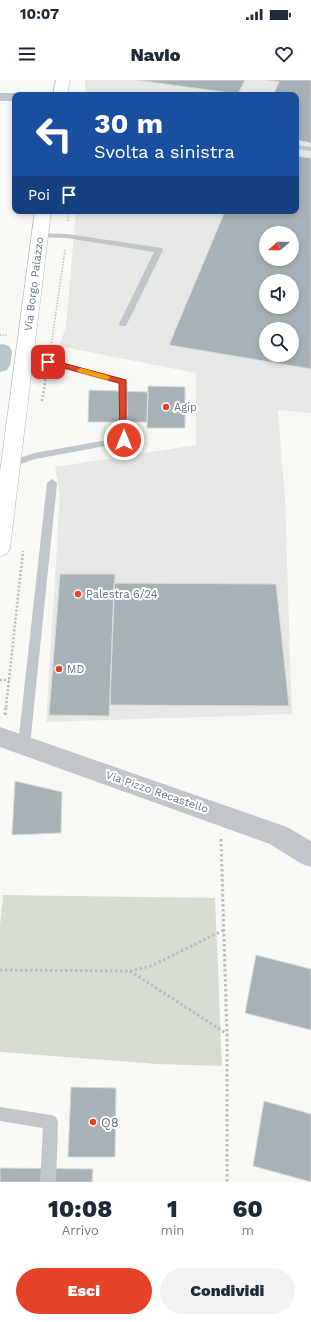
<!DOCTYPE html>
<html lang="it">
<style>
body{margin:0;font-family:"Work Sans",sans-serif;background:#f2f2f3;color:#1f2937;height:100vh;display:flex;flex-direction:column;font-size:15px;white-space:nowrap}
*{box-sizing:border-box;margin:0}
p{font-size:13px;color:#747a83}
.icon{flex:none;width:22px;height:22px;fill:none;stroke:currentColor;stroke-width:2;stroke-linecap:round;stroke-linejoin:round}
.map{position:relative;height:1102px;overflow:hidden}
.details{display:flex;flex-direction:column;background:#fff;flex:1}
.details>*{flex:none}
.hud{position:absolute;left:12px;top:12px;width:287px;height:122px;border-radius:8px;box-shadow:0 2px 6px #0003;background:#1a4fa0;color:#fff;overflow:hidden}
.needle{width:26px;rotate:249deg}
.controls{position:absolute;left:259px;top:146px;display:grid;gap:8px}
.controls a{display:grid;place-items:center;width:40px;height:40px;border-radius:50%;background:#fff;box-shadow:0 2px 6px #0003;font-size:20px}
.pin{position:absolute;display:grid;place-items:center;width:34px;height:34px;color:#fff;margin:-17px;border-radius:8px;box-shadow:0 2px 6px #0006}
.me{position:absolute;width:44px;margin:-22px;rotate:0deg;stroke-linejoin:round;filter:drop-shadow(0 0 3px #0008)}
.turn{display:flex;align-items:center;gap:14px;height:84px;padding:0 16px;font-size:18px}
.turn .icon{width:52px;height:52px;stroke-width:2.5}
.turn b{display:block;font-size:28px;line-height:34px}
.then{display:flex;align-items:center;height:38px;padding:0 16px;background:#0003;gap:8px;font-size:15px}
.eta{display:flex;justify-content:space-evenly;align-items:center;height:68px;text-align:center}
.eta b{font-size:24px;font-weight:800;line-height:28px}
.button{display:flex;gap:8px;margin-top:auto;padding:8px 16px}
.button a{flex:1;height:46px;border-radius:24px;background:#e54328;color:#fff;font-size:16px;font-weight:800;line-height:46px;text-align:center}
.button a+a{background:#f2f2f3;color:#1f2937}
.status{display:flex;justify-content:space-between;align-items:center;height:28px;padding:0 20px;background:#fff;direction:ltr}
.status svg{height:11px;fill:currentColor}
header{display:flex;justify-content:space-between;align-items:center;height:52px;padding:0 16px;background:#fff;font-size:18px;font-weight:800}
.map>svg:first-child{display:block}
.built{fill:#e6e8e6;fill-rule:evenodd}
.green{fill:#d8ddd4}
.lines{fill:none;stroke-linecap:round;stroke-linejoin:round}
.canal{fill:#b8c6c9;fill-rule:evenodd}
.building{fill:#a8b2b6;stroke:#dad9d7;fill-rule:evenodd}
.secondary-casing{stroke:#b0b8bc;stroke-width:1}
.path-far2{stroke:#babec0;stroke-width:1.5;stroke-dasharray:1.5 1.5;stroke-linecap:butt}
.path-far1{stroke:#babec0;stroke-width:2.5;stroke-dasharray:2 2;stroke-linecap:butt}
.path{stroke:#babec0;stroke-width:3;stroke-dasharray:2.5 2.5;stroke-linecap:butt}
.service{fill:#c0c6c9;fill-rule:evenodd}
.minor{fill:#c0c6c9;fill-rule:evenodd}
.secondary{fill:#fff;fill-rule:evenodd}
.route{fill:#e54328;stroke:#952c1a}
.slow{fill:#f59e0b}
.poi-dot{fill:#e54328;stroke:#fff;stroke-width:1.5}
.labels{text-anchor:middle;dominant-baseline:central;stroke-width:4;stroke-linejoin:round;paint-order:stroke}
.street-label{font-size:11px;fill:#627680;stroke:#fff}
.poi-label{font-size:11px;fill:#627680;stroke:#fff;text-anchor:start}
.near-poi-label{font-size:13px;fill:#627680;stroke:#fff;text-anchor:start}
</style>
<div class="status"><b>10:07</b><svg viewBox="0 0 49 12"><path d="M0 12V9h3v3zM5 12V6h3v6zM10 12V3h3v9zM15 12V0h3v12zM26 1h20v11H26zM47 4h2v5h-2z"/></svg></div>
<header><svg class="icon" aria-label="menu" viewBox="0 0 24 24"><path d="M4 6h16M4 12h16M4 18h16"/></svg>Navio<svg class="icon" aria-label="heart" viewBox="0 0 24 24"><path d="M12 20l-8-8c-3-5 5-10 8-4 3-6 11-1 8 4z"/></svg></header>
<div class="map">
<svg width="311" height="1102" viewBox="0 0 311 1102">
<rect width="100%" height="100%" fill="#f8f8f5"/>
<path class="built" d="M 85,0 L 311,0 L 311,333 L 278,330 L 285,420 L 292,634 L 46,642 L 60,416 L 55,387 L 196,365 L 196,293 L 59,266 L 66,247 L 76,131 L 296,131 L 296,15 L 85,15 ZM 266,153 L 292,153 L 292,179 L 266,179 ZM 266,201 L 292,201 L 292,227 L 266,227 ZM 266,249 L 292,249 L 292,275 L 266,275 Z"/>
<path class="green" d="M 3,815 L 215,818 L 222,986 L 157,984 L 0,972 L 0,846 Z"/>
<g class="lines">
<path class="canal" d="M 2,264 L 9,266 L 12,271 L 10,285 L 7,290 L 0,292 L 0,265 Z"/>
</g>
<path class="building" d="M 136,0 L 245,0 L 238,14 Z
M 266,0 L 311,0 L 311,63 L 296,60 L 296,15 L 273,15 L 279,2 Z
M 296,76 L 311,78 L 311,289 L 169,265 L 225,131 L 296,131 ZM 266,153 L 292,153 L 292,179 L 266,179 ZM 266,201 L 292,201 L 292,227 L 266,227 ZM 266,249 L 292,249 L 292,275 L 266,275 Z
M 148,306 L 185,307 L 185,348 L 147,348 Z
M 89,310 L 148,312 L 147,342 L 88,342 Z
M 60,494 L 115,494 L 109,636 L 49,635 Z
M 114,503 L 276,504 L 289,626 L 110,625 Z
M 15,701 L 62,712 L 61,753 L 12,755 Z
M 256,875 L 311,889 L 311,950 L 245,933 Z
M 71,1007 L 116,1008 L 115,1077 L 68,1077 Z
M 264,1021 L 311,1034 L 311,1102 L 253,1086 Z
M 0,1088 L 93,1089 L 92,1102 L 0,1102 Z"/>
<g class="lines">
<defs>
<path id="secondary" d="M 56,0 L 70,0 L 67,15 L 53,15 Z
M 35,131 L 51,131 L 10,468 L 7,474 L 0,476 L 0,392 Z"/>
</defs>
<use href="#secondary" class="secondary-casing"/>
<path class="path-far2" d="M 68,141 L 69,131
M 0,255 L 7,255
M 51,266 L 65,170"/>
<path class="path-far1" d="M 42,321 L 46,297
M 0,600 L 9,600
M 6,627 L 23,471"/>
<path class="path" d="M 5,635 L 6,626
M 221,759 L 227,954 L 227,1102
M 0,890 L 130,891 L 227,954
M 130,891 L 151,886 L 224,850"/>
<path class="service" d="M 296,65 L 311,67 L 311,71 L 296,69 Z
M 37,153 L 67,154 L 162,168 L 163,170 L 126,246 L 120,246 L 119,244 L 154,172 L 67,158 L 40,157 L 37,157 Z
M 26,268 L 51,280 L 126,300 L 127,302 L 129,360 L 127,362 L 35,379 L 9,388 L 6,387 L 4,385 L 6,383 L 34,373 L 119,358 L 119,304 L 45,284 L 23,273 L 22,271 Z
M 52,399 L 57,403 L 30,665 L 28,669 L 24,670 L 20,669 L 18,665 L 47,403 Z
M 0,1027 L 51,1035 L 56,1037 L 58,1042 L 56,1102 L 40,1102 L 43,1048 L 0,1041 Z"/>
<path class="minor" d="M 0,13 L 15,13 L 20,15 L 15,15 L 15,21 L 0,21 Z
M 0,647 L 287,747 L 311,761 L 311,787 L 302,784 L 270,764 L 0,667 Z"/>
<use href="#secondary" class="secondary"/>
</g>
<path class="route" d="M 48,279 L 126,300 L 126,362 L 121,362 L 120,360 L 119,303 L 46,283 L 45,282 Z"/>
<path class="slow" d="M 81,288 L 109,296 L 110,298 L 107,300 L 78,292 L 77,290 Z"/>
<g class="poi-dot">
<circle cx="166" cy="327" r="4"/>
<circle cx="78" cy="514" r="4"/>
<circle cx="59" cy="589" r="4"/>
<circle cx="93" cy="1042" r="4"/>
</g>
<g class="labels">
<g class="street-label">
<text transform="translate(34 204) rotate(-83)">Via Borgo Palazzo</text>
<text transform="translate(157 712) rotate(19)">Via Pizzo Recastello</text>
</g>
<g class="poi-label">
<text x="174" y="327">Agip</text>
<text x="86" y="514">Palestra 6/24</text>
<text x="67" y="589">MD</text>
</g>
<g class="near-poi-label">
<text x="101" y="1042">Q8</text>
</g>
</g>
</svg>
<div class="controls">
<a><svg class="needle" viewBox="-14 -14 28 28"><path d="M0-13l5 13h-10z" fill="#e53935"/><path d="M0 13l5-13h-10z" fill="#747a83"/></svg></a>
<a><svg class="icon" aria-label="sound" viewBox="0 0 24 24"><path d="M4 9h4l5-4v14l-5-4H4zM17 9q2 3 0 6"/></svg></a>
<a><svg class="icon" aria-label="search" viewBox="0 0 24 24"><circle cx="10" cy="10" r="6"/><path d="M15 15l6 6"/></svg></a>
</div>
<div class="pin" style="left:48px;top:282px;background:#d93025"><svg class="icon" aria-label="arrive" viewBox="0 0 24 24"><path d="M6 21V4h12l-3 4 3 4H6"/></svg></div>
<svg class="me" style="left:124px;top:360px" viewBox="-20 -20 40 40"><circle r="17" fill="#e54328" stroke="#fff" stroke-width="3"/><path d="M0-11L8 9 0 5-8 9z" fill="#fff"/></svg>
<div class="hud">
<div class="turn"><svg class="icon" aria-label="left" viewBox="0 0 24 24"><path d="M17 20v-9H6M10 6l-5 5 5 5"/></svg><div><b>30 m</b>Svolta a sinistra</div></div>
<div class="then">Poi<svg class="icon" aria-label="arrive" viewBox="0 0 24 24"><path d="M6 21V4h12l-3 4 3 4H6"/></svg></div>
</div>
</div>
<section class="details">
<div class="eta">
<div><b>10:08</b><p>Arrivo</p></div>
<div><b>1</b><p>min</p></div>
<div><b>60</b><p>m</p></div>
</div>
<div class="button"><a>Esci</a><a>Condividi</a></div>
</section>
